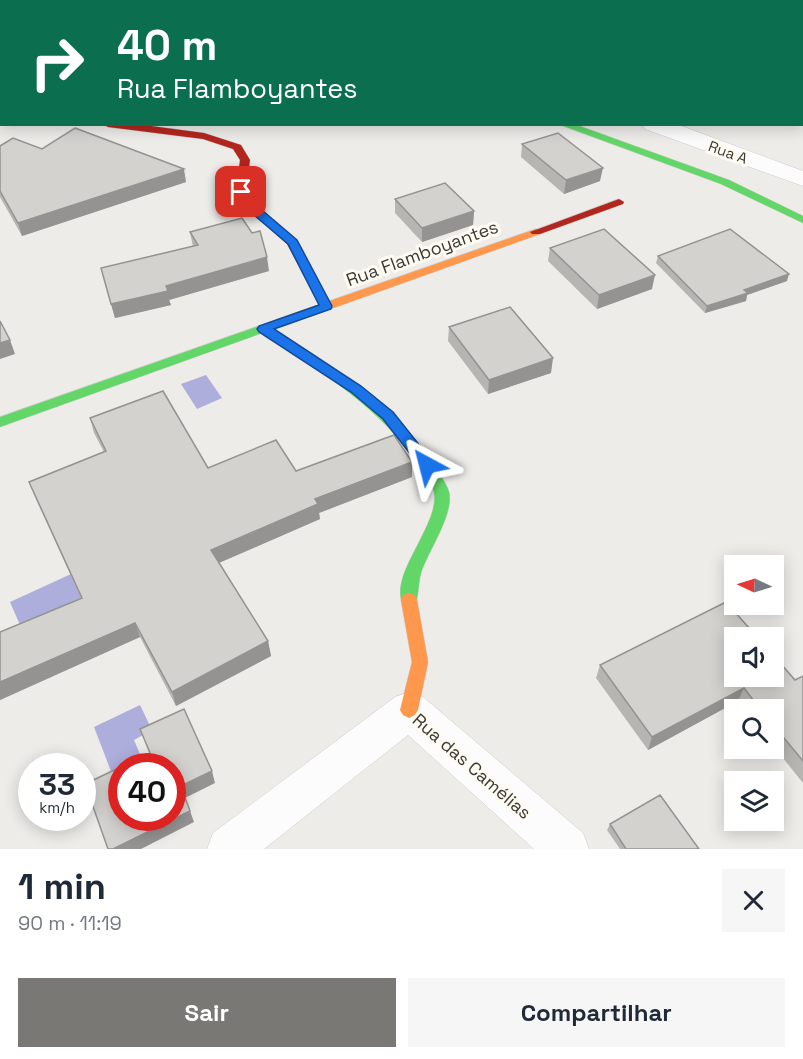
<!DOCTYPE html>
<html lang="pt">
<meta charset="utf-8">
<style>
body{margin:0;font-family:"Space Grotesk",sans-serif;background:#f6f6f7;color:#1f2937;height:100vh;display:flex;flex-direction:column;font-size:22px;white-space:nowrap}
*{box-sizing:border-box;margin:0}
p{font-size:20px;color:#747a83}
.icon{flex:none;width:33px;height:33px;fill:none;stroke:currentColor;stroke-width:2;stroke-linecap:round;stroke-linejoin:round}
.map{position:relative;height:849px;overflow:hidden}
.sheet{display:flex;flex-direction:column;background:#fff;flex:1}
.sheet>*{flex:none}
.hud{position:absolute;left:0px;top:0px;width:804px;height:126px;box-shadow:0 3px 15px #0003;background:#0b6e4f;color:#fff;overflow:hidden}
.needle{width:39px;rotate:274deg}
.controls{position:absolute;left:724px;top:555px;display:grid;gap:12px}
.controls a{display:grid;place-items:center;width:60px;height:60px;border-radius:0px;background:#fff;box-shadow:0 3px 15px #0003;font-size:30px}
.speed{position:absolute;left:18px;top:753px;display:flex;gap:12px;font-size:30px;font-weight:700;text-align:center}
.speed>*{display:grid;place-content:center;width:78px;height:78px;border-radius:50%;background:#fff;box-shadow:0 3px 15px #0003;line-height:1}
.speed small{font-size:15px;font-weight:400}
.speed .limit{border:9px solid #d22;background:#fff;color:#111}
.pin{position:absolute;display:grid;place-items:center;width:51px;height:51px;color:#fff;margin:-26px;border-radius:12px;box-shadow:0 3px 9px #0006}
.me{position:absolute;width:66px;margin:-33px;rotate:322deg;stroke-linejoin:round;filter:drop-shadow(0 0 4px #0008)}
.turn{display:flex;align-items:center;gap:21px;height:126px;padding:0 18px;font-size:27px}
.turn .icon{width:78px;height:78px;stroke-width:2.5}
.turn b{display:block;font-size:42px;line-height:51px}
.round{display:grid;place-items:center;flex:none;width:63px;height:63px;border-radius:0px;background:#f6f6f7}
.head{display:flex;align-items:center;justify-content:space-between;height:102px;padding:0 18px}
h1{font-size:36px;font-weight:800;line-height:45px}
.action{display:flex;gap:12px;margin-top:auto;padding:12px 18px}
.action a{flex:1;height:69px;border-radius:0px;background:#7a7875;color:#fff;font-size:24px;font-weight:800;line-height:69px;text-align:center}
.action a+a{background:#f6f6f7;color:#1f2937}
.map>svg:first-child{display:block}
.water{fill:#aeaedc}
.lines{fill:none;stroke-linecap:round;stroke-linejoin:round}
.street-casing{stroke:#cccac8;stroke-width:1}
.fast-casing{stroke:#cccac8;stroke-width:1}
.slow-casing{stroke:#cccac8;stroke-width:1}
.jam-casing{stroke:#cccac8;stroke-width:1}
.street{fill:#fcfcfc;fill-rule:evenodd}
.fast{fill:#63d668;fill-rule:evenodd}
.slow{fill:#ff974d;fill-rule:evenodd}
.jam{fill:#b3261e;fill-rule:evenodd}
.wall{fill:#b6b5b2}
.shaded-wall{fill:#949391}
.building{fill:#d4d2cf;stroke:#949391;stroke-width:1.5;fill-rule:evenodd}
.route{fill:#1a73e8;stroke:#114b97;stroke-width:1.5}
.labels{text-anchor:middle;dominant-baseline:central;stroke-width:6;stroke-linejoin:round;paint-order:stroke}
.far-street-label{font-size:15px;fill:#3b3a37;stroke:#fefbf3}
.street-label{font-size:18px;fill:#3b3a37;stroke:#fefbf3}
</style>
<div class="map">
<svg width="803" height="849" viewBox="0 0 803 849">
<rect width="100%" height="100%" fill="#eeece9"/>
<path class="water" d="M 206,375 L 222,398 L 197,409 L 181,384 Z
M 71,574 L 82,597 L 20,625 L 10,602 Z
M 140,705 L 152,730 L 134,740 L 144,764 L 122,766 L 114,779 L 94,727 Z"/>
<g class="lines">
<defs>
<path id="street" d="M 82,0 L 102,0 L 103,2 L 83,2 Z
M 335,0 L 356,0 L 357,2 L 336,2 Z
M 642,124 L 676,124 L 803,171 L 803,186 L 645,129 Z
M 409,692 L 423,697 L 583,833 L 589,849 L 534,849 L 408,735 L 264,849 L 207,849 L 213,833 L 395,697 Z"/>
<path id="fast" d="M 282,0 L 292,0 L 293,2 L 283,2 Z
M 558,124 L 574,124 L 729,180 L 803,216 L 803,223 L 721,184 Z
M 279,319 L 285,323 L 273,329 C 334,367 393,404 433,464 C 438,473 446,482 449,492 C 454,515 428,551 421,573 C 418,584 419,595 415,605 L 409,607 L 403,605 C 393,584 414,554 422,536 C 428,524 437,506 434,492 C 433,484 425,476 421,469 C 382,408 321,371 262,333 L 0,427 L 0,417 Z"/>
<path id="slow" d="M 536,229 L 540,230 L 540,234 L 283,326 L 279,327 L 273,323 L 275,320 Z
M 409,593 L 415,595 L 417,600 L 428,662 L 418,710 L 415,715 L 409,718 L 403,715 L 400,710 L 412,662 L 401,600 L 403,595 Z"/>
<path id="jam" d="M 103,124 L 136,124 L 204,133 L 241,145 L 250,160 L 246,192 L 256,205 L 296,240 L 332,306 L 330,309 L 322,309 L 287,244 L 248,209 L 236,192 L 240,160 L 233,149 L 203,139 L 108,127 Z
M 619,199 L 624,202 L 623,204 L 540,234 L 532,234 L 530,232 Z"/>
</defs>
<use href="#street" class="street-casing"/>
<use href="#fast" class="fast-casing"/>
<use href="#slow" class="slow-casing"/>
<use href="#jam" class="jam-casing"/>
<use href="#street" class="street"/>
<use href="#fast" class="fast"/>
<use href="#slow" class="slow"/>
<use href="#jam" class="jam"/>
</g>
<path class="wall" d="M 0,28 L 2,28 L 2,74 L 0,74 Z
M 522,144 L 600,181 L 564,194 L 521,157 Z
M 0,146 L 42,149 L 186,182 L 22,236 L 0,197 Z
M 395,199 L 474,211 L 473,225 L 422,242 L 395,213 Z
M 190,232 L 269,271 L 169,300 L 171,305 L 115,318 L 101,268 L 193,247 Z
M 550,248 L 652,289 L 597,309 L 548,261 Z
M 658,256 L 787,281 L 747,295 L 746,301 L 705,313 L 656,263 Z
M 449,327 L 551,373 L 488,394 L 448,341 Z
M 90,418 L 208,468 L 296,471 L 412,477 L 319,513 L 320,519 L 219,563 L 268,641 L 271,656 L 176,706 L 140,637 L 0,700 L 0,632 L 81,598 L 35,497 L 29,482 L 104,452 L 94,433 Z
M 600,665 L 795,680 L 803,676 L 803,783 L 774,747 L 774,710 L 744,710 L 738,701 L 648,750 L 596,678 Z
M 610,824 L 699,849 L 620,849 L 607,830 Z"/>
<path class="shaded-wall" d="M 603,168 L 600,181 L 564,194 L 566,180 Z
M 184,169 L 186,182 L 22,236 L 18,223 Z
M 474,211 L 473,225 L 422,242 L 422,228 Z
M 267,257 L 269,271 L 169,300 L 171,305 L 115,318 L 111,304 L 166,286 Z
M 789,274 L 787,281 L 747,295 L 746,301 L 705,313 L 707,306 L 744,290 Z
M 655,275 L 652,289 L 597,309 L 599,295 Z
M 10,340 L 15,354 L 0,359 L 0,343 Z
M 553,358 L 551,373 L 488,394 L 489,380 Z
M 412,462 L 412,477 L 319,513 L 320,519 L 214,565 L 211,550 L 315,499 Z
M 135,623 L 140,637 L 0,700 L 0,682 Z
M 268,641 L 271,656 L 176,706 L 172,692 Z
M 744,688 L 738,701 L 648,750 L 652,737 Z
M 212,771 L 215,783 L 185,798 L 181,786 Z
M 190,811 L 194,822 L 141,849 L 113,849 Z"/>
<path class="building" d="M 214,0 L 267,0 L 270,2 L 210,2 Z
M 0,28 L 2,28 L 2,62 L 0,62 Z
M 75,128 L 184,169 L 18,223 L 0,191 L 0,146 L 13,138 L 42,149 Z
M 558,133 L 603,168 L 566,180 L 522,144 Z
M 445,183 L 474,211 L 422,228 L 395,199 Z
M 242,218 L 252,233 L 260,231 L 267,257 L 166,286 L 168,291 L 111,304 L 101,268 L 198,245 L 190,232 Z
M 604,229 L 655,275 L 599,295 L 550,248 Z
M 730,229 L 789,274 L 744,290 L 748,293 L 707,306 L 658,256 Z
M 510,307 L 553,358 L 489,380 L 449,327 Z
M 0,321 L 10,340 L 0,343 Z
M 163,391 L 208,468 L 276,440 L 296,471 L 394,435 L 412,462 L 315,499 L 318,504 L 211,550 L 268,641 L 172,692 L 135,623 L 0,682 L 0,632 L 82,598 L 29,482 L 106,451 L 90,418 Z
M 726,602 L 758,638 L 735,638 L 735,676 L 774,676 L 774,656 L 795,680 L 803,676 L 803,761 L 774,726 L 774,710 L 761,710 L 744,688 L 652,737 L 600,665 Z
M 184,709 L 212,771 L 181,786 L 190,811 L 113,849 L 108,849 L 85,784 L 150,753 L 140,729 ZM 122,766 L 172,766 L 172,818 L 122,818 Z
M 660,795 L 699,849 L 626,849 L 610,824 Z"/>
<path class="route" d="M 241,189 L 245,190 L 256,205 L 297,240 L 332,306 L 331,309 L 274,329 L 361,386 L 393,412 L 432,461 L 434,465 L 432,469 L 422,469 L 383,419 L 351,392 L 259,332 L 257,329 L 259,326 L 319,305 L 288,244 L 248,210 L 235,192 Z"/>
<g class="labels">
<g class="far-street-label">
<text transform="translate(728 152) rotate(20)">Rua A</text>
</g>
<g class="street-label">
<text transform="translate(422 253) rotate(-20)">Rua Flamboyantes</text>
<text transform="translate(472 766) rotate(41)">Rua das Camélias</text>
</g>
</g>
</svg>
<div class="controls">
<a><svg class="needle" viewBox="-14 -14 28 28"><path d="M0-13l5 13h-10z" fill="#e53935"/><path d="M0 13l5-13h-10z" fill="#747a83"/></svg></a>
<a><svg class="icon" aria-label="sound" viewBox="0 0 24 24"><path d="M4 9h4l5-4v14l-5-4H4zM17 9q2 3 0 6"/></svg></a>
<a><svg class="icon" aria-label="search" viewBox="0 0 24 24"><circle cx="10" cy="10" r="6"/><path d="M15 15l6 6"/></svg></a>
<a><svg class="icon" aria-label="layers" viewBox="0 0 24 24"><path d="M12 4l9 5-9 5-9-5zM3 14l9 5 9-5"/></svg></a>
</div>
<div class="speed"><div>33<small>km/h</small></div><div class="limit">40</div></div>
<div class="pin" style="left:241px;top:192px;background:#d93025"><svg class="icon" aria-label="arrive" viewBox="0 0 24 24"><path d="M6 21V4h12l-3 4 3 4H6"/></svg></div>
<svg class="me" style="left:427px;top:465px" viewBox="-20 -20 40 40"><path d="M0-17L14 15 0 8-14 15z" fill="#1a73e8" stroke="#fff" stroke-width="4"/></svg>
<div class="hud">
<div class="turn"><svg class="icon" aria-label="right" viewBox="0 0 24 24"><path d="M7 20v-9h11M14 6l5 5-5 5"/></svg><div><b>40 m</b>Rua Flamboyantes</div></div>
</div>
</div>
<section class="sheet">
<div class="head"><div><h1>1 min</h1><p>90 m · 11:19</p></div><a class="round"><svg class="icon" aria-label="close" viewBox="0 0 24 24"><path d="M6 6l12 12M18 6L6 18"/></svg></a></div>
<div class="action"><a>Sair</a><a>Compartilhar</a></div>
</section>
